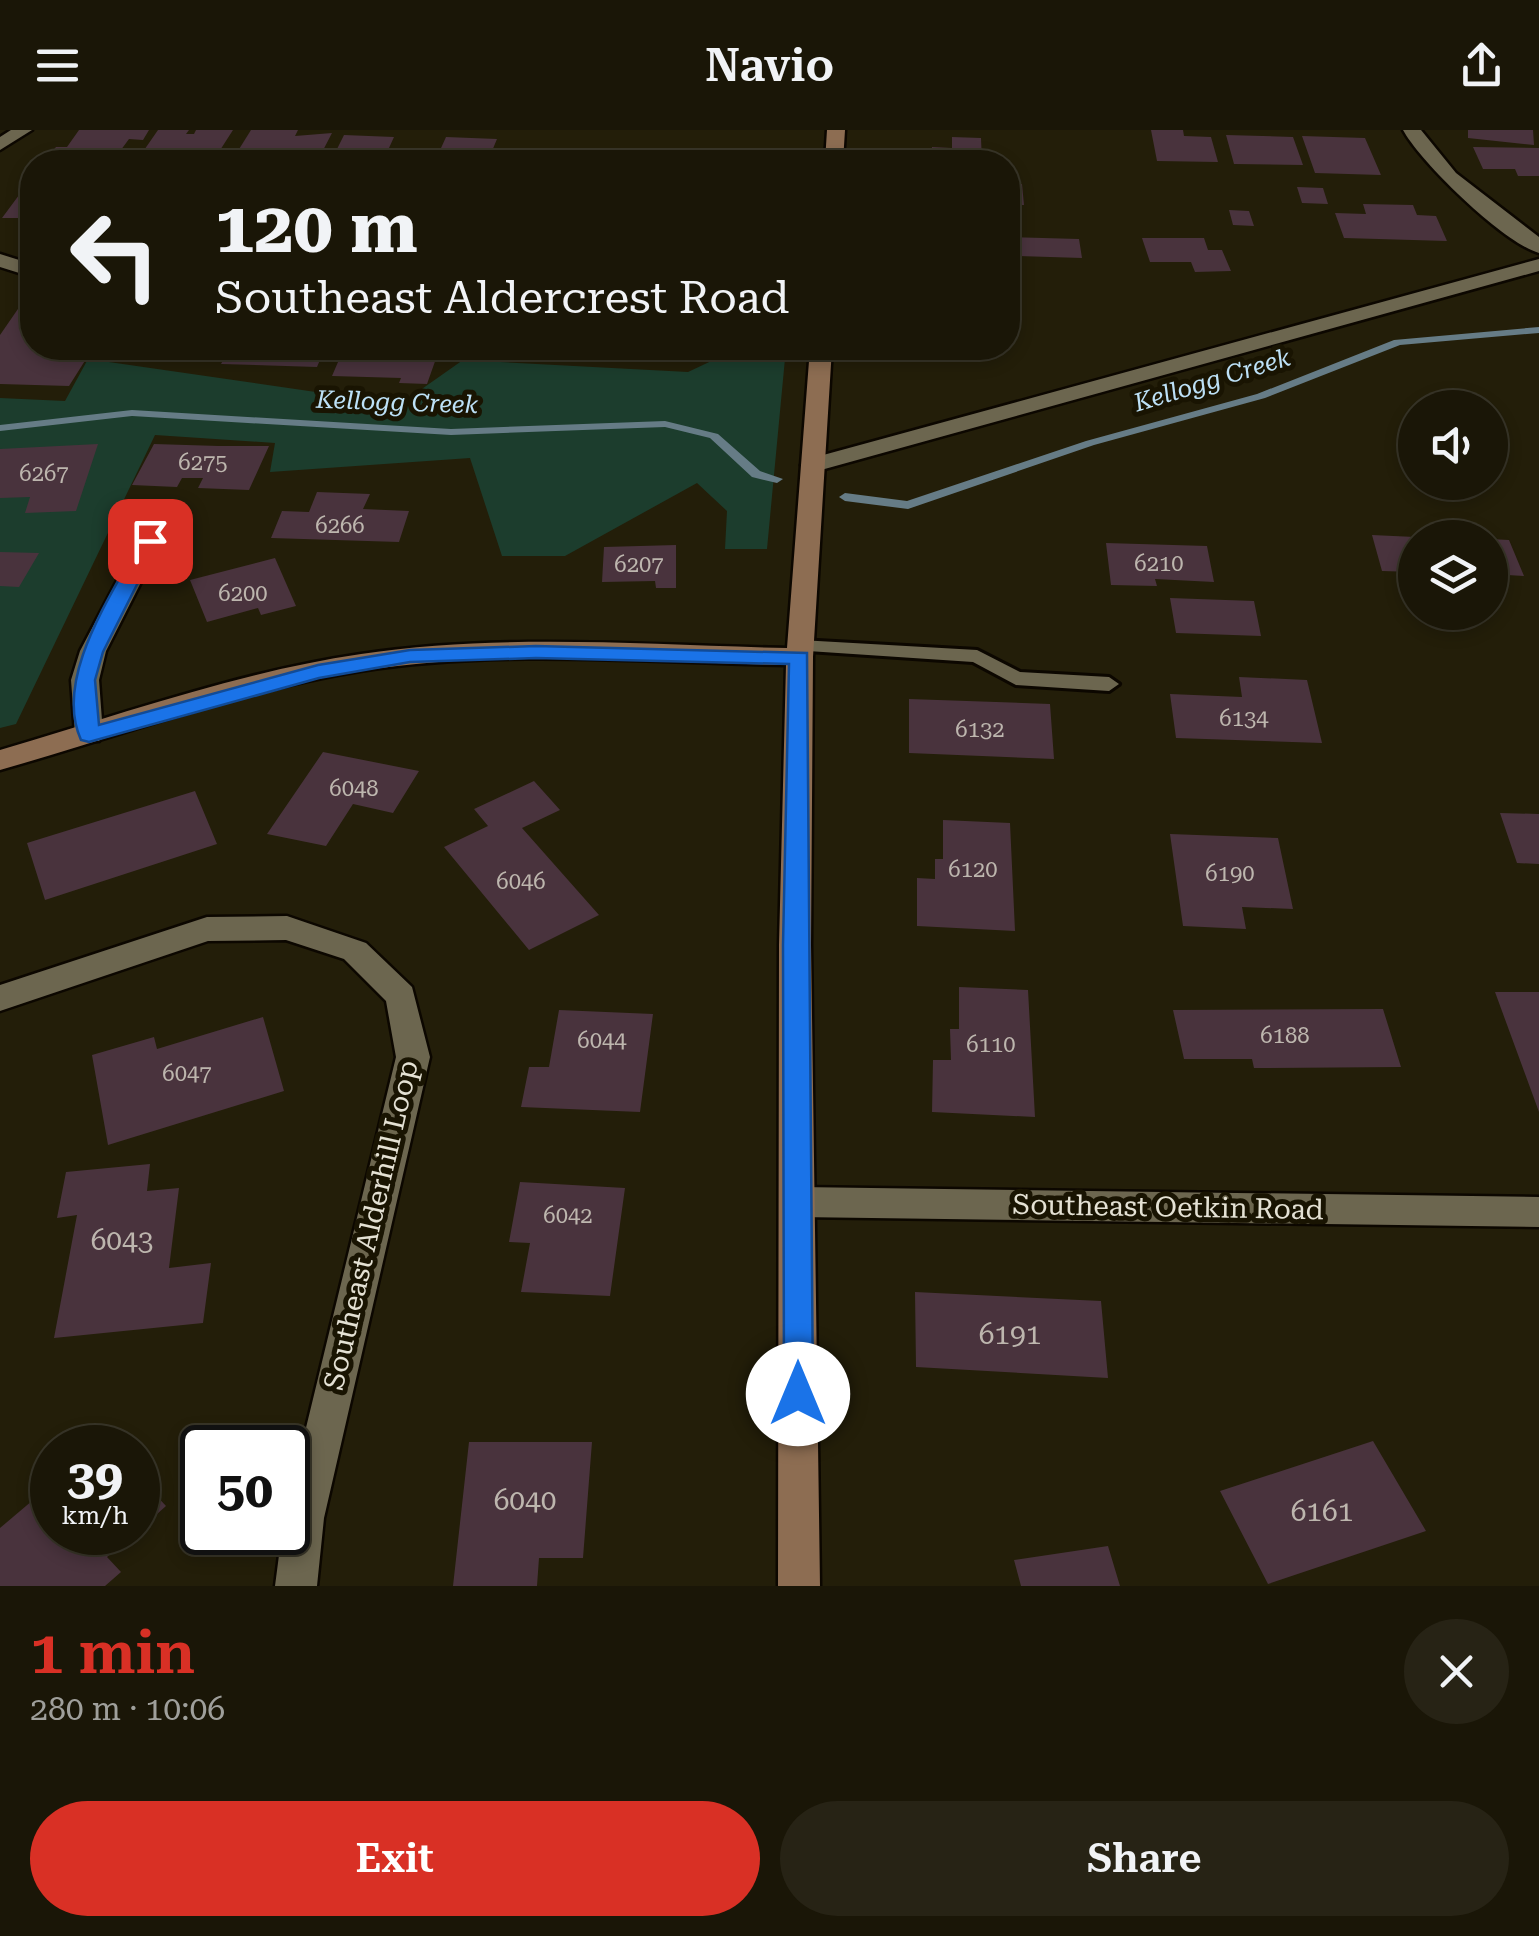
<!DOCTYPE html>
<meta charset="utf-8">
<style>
body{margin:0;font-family:"Roboto Serif",serif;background:#272315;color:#f1f3f6;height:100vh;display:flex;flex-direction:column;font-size:38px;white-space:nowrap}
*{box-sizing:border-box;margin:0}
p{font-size:32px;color:#9f9f9b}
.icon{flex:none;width:55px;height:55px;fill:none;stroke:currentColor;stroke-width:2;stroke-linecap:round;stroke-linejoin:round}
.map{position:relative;height:1456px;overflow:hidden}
.drawer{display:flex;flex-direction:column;background:#1a1607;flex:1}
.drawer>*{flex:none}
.hud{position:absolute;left:20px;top:20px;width:1000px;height:210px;border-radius:40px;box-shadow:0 5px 15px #0003,0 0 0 2px #383528;background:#1a1607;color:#f1f3f6;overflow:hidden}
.controls{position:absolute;left:1398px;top:260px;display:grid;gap:20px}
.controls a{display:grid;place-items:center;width:110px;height:110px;border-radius:50%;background:#1a1607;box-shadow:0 5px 15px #0003,0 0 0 2px #383528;font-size:50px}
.speed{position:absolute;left:30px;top:1295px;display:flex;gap:20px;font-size:50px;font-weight:700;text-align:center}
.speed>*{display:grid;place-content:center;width:130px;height:130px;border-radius:50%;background:#1a1607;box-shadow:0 5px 15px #0003,0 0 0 2px #383528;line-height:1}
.speed small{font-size:25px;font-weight:400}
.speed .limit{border:5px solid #111;border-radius:15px;background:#fff;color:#111}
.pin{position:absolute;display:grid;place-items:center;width:85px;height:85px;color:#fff;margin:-42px;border-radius:20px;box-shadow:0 5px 15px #0006}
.me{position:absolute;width:110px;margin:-55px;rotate:0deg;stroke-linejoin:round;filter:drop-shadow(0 0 8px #0008)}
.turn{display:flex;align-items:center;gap:35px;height:210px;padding:0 30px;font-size:45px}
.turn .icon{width:130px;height:130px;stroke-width:2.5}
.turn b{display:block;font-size:70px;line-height:85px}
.round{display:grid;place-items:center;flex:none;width:105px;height:105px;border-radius:52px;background:#272315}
.summary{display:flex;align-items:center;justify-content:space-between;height:170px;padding:0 30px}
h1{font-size:60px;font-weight:600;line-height:75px;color:#d93025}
.button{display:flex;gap:20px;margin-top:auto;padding:20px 30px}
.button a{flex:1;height:115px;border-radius:60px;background:#d93025;color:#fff;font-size:40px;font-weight:600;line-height:115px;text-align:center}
.button a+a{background:#272315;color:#f1f3f6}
header{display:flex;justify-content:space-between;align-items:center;height:130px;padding:0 30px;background:#1a1607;font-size:45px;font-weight:600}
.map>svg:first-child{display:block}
.green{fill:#1c3d2d}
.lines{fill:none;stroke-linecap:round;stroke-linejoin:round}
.stream{fill:#667c86;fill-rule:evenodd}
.building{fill:#49333d}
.lane-casing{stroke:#0c0700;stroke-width:6}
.street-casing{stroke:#0c0700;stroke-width:5}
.secondary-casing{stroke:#0c0700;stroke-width:5}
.lane{fill:#6c664f;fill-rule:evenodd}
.street{fill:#6c664f;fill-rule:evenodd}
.secondary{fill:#8d6d52;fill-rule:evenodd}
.route{fill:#1a73e8;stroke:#114b97;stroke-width:2.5}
.labels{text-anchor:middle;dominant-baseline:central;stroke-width:10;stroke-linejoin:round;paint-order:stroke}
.number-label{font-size:22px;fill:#bdb6ae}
.far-water-label{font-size:25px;font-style:italic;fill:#bde1f7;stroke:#191402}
.street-label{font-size:28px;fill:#e4e1d4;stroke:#191402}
.near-number-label{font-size:28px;fill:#bdb6ae}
</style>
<header><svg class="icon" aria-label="menu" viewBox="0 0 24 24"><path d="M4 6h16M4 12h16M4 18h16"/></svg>Navio<svg class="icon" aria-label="share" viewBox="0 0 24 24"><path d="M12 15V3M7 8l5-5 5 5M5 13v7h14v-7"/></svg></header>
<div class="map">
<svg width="1539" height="1456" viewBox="0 0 1539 1456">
<rect width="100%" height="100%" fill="#231e09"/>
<path class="green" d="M 720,218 L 786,218 L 767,419 L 725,419 L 727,381 L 697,353 L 565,426 L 502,426 L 470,328 L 270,342 L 275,313 L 155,305 L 16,594 L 0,598 L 0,268 L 65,271 L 88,229 L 357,268 L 409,268 L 463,230 L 688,242 L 722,226 Z"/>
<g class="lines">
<path class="stream" d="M 1539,197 L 1539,203 L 1400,215 L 1265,268 L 1094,315 L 908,379 L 845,371 L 839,367 L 845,363 L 907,371 L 1086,311 L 1257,264 L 1394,210 Z
M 132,280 L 451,299 L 665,291 L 718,304 L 760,341 L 783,349 L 777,353 L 752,347 L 710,308 L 665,297 L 451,305 L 132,286 L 0,301 L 0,295 Z"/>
</g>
<path class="building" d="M 79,0 L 149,0 L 143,10 L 129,9 L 115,28 L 48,27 L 56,17 L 67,17 Z
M 158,0 L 189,0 L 186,4 L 194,4 L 196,0 L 233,0 L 215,28 L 140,26 Z
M 251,0 L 298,0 L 295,6 L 332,3 L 318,30 L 231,32 Z
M 1151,0 L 1183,0 L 1184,6 L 1211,7 L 1218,32 L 1157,31 Z
M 1468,0 L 1533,0 L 1534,15 L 1468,8 Z
M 344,5 L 394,7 L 389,18 L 431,18 L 425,32 L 343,32 L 349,20 L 337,19 Z
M 1226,5 L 1293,7 L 1303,35 L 1234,34 Z
M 1302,6 L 1365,8 L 1381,45 L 1315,43 Z
M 446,7 L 497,9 L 492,21 L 538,19 L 533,32 L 451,32 L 453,28 L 437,27 Z
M 952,7 L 981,8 L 982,32 L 932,32 L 932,17 L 952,18 Z
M 1473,17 L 1539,18 L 1539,46 L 1518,46 L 1515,39 L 1483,39 Z
M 695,19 L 742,20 L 740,32 L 692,32 Z
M 1008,54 L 1022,54 L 1024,75 L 1008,75 Z
M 25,57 L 32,58 L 32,88 L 2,88 Z
M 1297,57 L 1323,58 L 1328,74 L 1302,73 Z
M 1363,74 L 1413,75 L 1417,85 L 1436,86 L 1447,111 L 1344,108 L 1335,83 L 1366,84 Z
M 1229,80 L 1249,81 L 1254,96 L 1233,95 Z
M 1008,107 L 1079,109 L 1082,128 L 1018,126 L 1019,132 L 1008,132 Z
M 1142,108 L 1204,108 L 1208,120 L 1222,120 L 1231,141 L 1195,142 L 1191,132 L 1150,132 Z
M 20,176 L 32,176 L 32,218 L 93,218 L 69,256 L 0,254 L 0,205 Z
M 119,218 L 211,218 L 207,225 L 173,226 L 115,224 Z
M 230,218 L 325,218 L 317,237 L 221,234 Z
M 344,218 L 430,218 L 428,222 L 438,223 L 427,254 L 399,253 L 401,248 L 332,246 Z
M 625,218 L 709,218 L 708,224 L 624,222 Z
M 98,314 L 76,381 L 25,383 L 30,367 L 0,368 L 0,319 Z
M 154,314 L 219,316 L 269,316 L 249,360 L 198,358 L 203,348 L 182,348 L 177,357 L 132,355 Z
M 317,362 L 370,364 L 363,379 L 409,381 L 399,412 L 271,408 L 282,381 L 309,382 Z
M 1372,405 L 1415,407 L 1415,442 L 1382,441 Z
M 1490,409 L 1509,410 L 1524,446 L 1490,444 Z
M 1106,413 L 1207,416 L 1214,452 L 1155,449 L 1157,456 L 1111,455 Z
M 676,415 L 676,458 L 656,458 L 655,451 L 602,452 L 604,417 Z
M 0,422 L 39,423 L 19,457 L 0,456 Z
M 275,428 L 296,476 L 261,485 L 258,478 L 207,492 L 190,450 Z
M 1170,468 L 1254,471 L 1261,506 L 1176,503 Z
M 1239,547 L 1307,550 L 1322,613 L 1176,608 L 1170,564 L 1242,567 Z
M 909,569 L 1050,574 L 1054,629 L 909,623 Z
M 323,622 L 419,641 L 393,683 L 353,674 L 326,716 L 267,704 Z
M 534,651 L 560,680 L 522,698 L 599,785 L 529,820 L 444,717 L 488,696 L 474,679 Z
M 195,661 L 217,714 L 45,770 L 27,713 Z
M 1500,683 L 1539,684 L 1539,734 L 1517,733 Z
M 943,690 L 1010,693 L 1015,801 L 917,796 L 917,748 L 935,749 L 935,729 L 943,729 Z
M 1170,704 L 1278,708 L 1293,779 L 1242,777 L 1246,799 L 1183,796 Z
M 959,857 L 1028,860 L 1035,987 L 932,982 L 933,930 L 951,930 L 950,899 L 959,899 Z
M 1495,862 L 1539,862 L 1539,982 Z
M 1383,879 L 1401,937 L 1254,938 L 1252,929 L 1184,929 L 1173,880 Z
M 559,880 L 653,884 L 640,982 L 521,977 L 529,937 L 549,937 Z
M 263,887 L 284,961 L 108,1015 L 92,925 L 154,907 L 157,919 Z
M 150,1034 L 147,1061 L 179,1058 L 169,1138 L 211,1133 L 203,1193 L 54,1208 L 77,1085 L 57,1088 L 66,1042 Z
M 520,1052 L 625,1058 L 610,1166 L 521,1162 L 530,1113 L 509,1112 Z
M 915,1162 L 1101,1171 L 1108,1248 L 916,1237 Z
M 1373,1311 L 1426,1401 L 1268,1454 L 1220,1361 Z
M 469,1312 L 592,1312 L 583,1428 L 539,1428 L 537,1456 L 453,1456 Z
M 138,1346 L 166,1376 L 138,1401 Z
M 52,1354 L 52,1402 L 136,1402 L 107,1427 L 121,1442 L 105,1456 L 0,1456 L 0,1398 Z
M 1108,1416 L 1120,1456 L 1021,1456 L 1014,1430 Z"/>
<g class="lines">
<defs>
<path id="lane" d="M 800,510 L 977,520 L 1020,542 L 1109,547 L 1119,554 L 1109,561 L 1016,555 L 973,532 L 793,520 L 790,516 Z"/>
<path id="street" d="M 11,0 L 32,0 L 0,20 L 0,7 Z
M 1403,0 L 1421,0 L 1456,43 L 1539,107 L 1539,123 C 1504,113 1421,33 1403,0 Z
M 0,124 L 32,134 L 32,147 L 0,137 Z
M 1539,129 L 1539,141 L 821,340 L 813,342 L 801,335 L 805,330 Z
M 150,404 L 162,411 L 106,521 L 99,550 L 103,604 L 99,611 L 79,611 L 75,604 L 71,550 L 80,521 L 138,411 Z
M 287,786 L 366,813 L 412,857 L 430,927 L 324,1388 L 317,1456 L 275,1456 L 282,1402 L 288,1402 L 288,1372 L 396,927 L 386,871 L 344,829 L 286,810 L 208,811 L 0,881 L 0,855 L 207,787 Z
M 798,1057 L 1539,1067 L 1539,1097 L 798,1087 L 785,1083 L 780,1072 L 785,1061 Z"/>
<path id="secondary" d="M 827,0 L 845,0 L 843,32 L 825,32 Z
M 810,218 L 832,218 L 813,527 L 811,815 L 820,1456 L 778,1456 L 779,815 L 786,535 C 645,532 501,519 360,541 C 237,561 120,606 0,640 L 0,620 C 119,585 238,542 361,524 C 502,503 645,515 787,518 Z"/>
</defs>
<use href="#lane" class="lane-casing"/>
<use href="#street" class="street-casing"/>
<use href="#secondary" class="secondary-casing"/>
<use href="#lane" class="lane"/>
<use href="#street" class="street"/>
<use href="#secondary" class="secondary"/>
</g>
<path class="route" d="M 150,406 L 159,411 L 103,522 L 95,550 L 99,595 L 318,535 L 410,520 L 536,516 L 807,523 L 813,1264 L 809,1274 L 798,1278 L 788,1274 L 784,1264 L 783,815 L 789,534 L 536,528 L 410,532 L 319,548 L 89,612 L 81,610 C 53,548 112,465 140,411 Z"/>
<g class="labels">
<g class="number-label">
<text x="203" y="332">6275</text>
<text x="44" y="343">6267</text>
<text x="340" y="395">6266</text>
<text x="1159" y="433">6210</text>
<text x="639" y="434">6207</text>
<text x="243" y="463">6200</text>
<text x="1244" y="588">6134</text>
<text x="980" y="599">6132</text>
<text x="354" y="658">6048</text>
<text x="973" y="739">6120</text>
<text x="1230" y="743">6190</text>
<text x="521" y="751">6046</text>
<text x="1285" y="905">6188</text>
<text x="602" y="910">6044</text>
<text x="991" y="914">6110</text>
<text x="187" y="943">6047</text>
<text x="568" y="1085">6042</text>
</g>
<g class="far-water-label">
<text transform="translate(1212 250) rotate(-17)">Kellogg Creek</text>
<text transform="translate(397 272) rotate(2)">Kellogg Creek</text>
</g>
<g class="street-label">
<text transform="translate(1168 1077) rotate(1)">Southeast Oetkin Road</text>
<text transform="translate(371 1095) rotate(-77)">Southeast Alderhill Loop</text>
</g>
<g class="near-number-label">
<text x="122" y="1110">6043</text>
<text x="1010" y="1204">6191</text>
<text x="525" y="1370">6040</text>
<text x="1322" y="1381">6161</text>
</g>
</g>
</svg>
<div class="controls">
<a><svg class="icon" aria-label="sound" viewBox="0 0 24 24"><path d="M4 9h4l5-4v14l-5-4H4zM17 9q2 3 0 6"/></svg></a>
<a><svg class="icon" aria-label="layers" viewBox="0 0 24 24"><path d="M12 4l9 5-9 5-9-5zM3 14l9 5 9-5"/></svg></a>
</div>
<div class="speed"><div>39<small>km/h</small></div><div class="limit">50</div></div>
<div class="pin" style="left:150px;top:411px;background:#d93025"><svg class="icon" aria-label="arrive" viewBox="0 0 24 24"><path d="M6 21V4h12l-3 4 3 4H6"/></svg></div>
<svg class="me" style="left:798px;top:1264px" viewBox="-20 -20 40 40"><circle r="19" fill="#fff"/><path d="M0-13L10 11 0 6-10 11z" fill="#1a73e8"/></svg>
<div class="hud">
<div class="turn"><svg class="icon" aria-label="left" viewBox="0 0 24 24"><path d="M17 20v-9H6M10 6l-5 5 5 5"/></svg><div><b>120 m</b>Southeast Aldercrest Road</div></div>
</div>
</div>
<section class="drawer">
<div class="summary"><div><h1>1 min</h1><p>280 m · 10:06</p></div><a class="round"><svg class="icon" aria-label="close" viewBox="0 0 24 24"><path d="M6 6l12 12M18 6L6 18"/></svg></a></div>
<div class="button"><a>Exit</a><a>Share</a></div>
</section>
